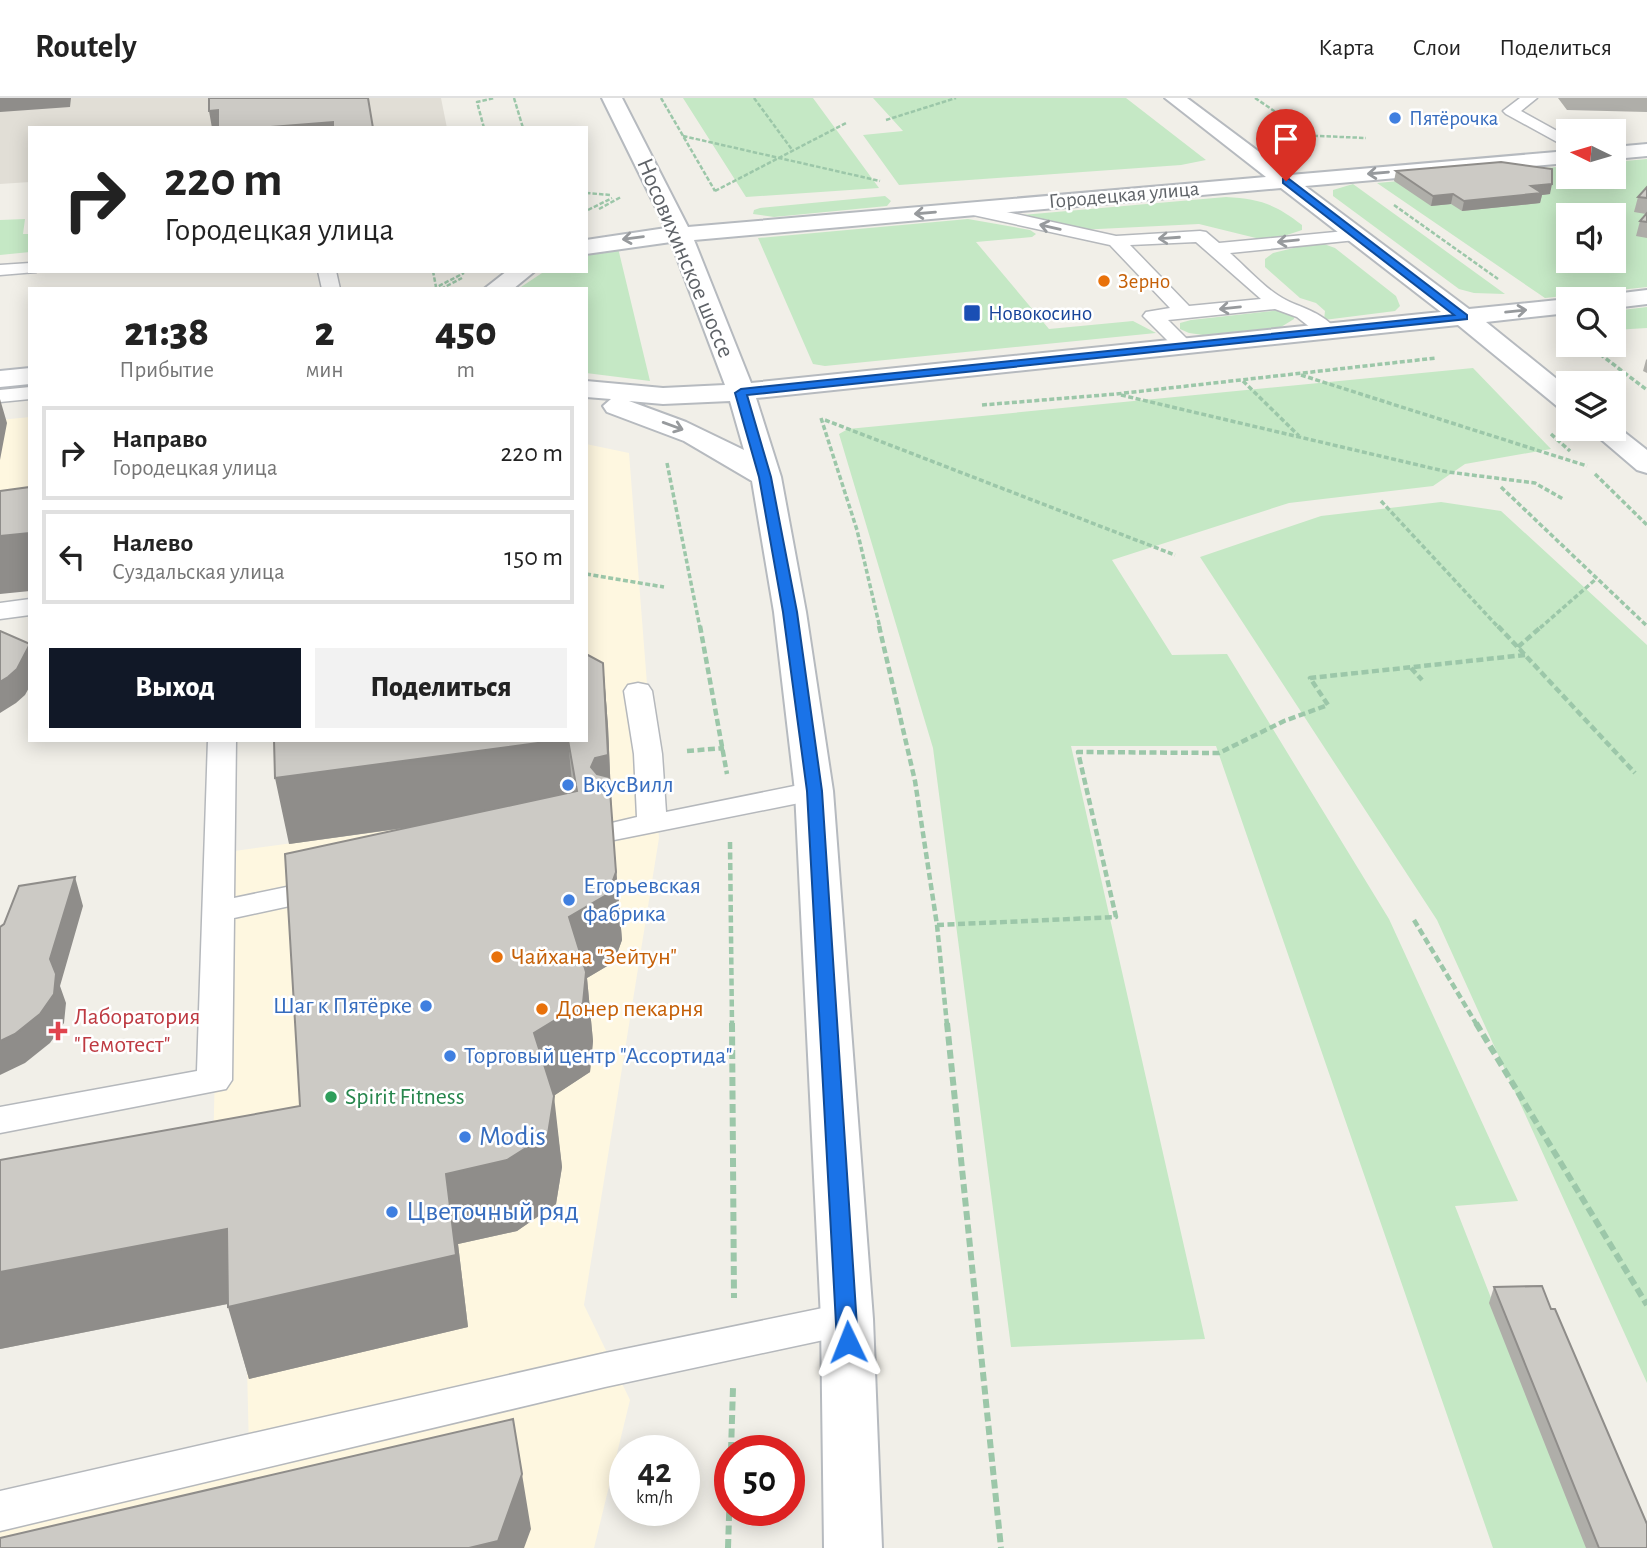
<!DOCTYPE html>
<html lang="ru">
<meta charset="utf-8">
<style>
body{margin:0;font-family:"Alegreya Sans",sans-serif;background:#f2f2f2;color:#222;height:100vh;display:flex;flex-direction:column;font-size:26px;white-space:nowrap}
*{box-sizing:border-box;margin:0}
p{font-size:23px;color:#767676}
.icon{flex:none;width:38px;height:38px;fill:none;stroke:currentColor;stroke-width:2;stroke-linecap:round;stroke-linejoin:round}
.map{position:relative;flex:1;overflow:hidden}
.side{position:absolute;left:28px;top:189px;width:560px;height:455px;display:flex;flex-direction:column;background:#fff;border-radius:0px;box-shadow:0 4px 18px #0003}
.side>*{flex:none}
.hud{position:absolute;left:28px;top:28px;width:560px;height:147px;border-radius:0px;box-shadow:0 4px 18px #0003;background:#fff;color:#222;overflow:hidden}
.needle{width:46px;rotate:275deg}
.tools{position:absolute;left:1556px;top:21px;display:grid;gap:14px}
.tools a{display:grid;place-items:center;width:70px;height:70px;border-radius:0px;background:#fff;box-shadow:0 4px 18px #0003;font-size:35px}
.speed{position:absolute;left:609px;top:1337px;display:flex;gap:14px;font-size:35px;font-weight:700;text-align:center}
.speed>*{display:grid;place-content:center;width:91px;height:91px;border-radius:50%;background:#fff;box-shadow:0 4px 18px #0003;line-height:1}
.speed small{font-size:18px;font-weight:400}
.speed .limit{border:10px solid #d22;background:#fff;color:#111}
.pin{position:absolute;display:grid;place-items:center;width:60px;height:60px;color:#fff;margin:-72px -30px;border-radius:50% 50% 50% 0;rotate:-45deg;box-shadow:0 0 7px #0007}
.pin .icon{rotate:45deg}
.me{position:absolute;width:77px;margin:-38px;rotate:358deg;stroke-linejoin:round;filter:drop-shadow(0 0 5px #0008)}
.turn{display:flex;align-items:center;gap:24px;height:147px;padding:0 21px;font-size:32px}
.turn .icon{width:91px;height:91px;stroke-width:2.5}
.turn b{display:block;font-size:49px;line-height:60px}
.eta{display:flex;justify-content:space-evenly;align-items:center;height:119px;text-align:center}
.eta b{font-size:42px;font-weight:800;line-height:49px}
.action{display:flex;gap:14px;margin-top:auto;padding:14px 21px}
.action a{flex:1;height:80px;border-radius:0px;background:#111827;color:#fff;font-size:28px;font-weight:800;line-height:80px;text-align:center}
.action a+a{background:#f2f2f2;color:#222}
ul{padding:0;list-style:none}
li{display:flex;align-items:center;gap:21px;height:94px;margin:0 14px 10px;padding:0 7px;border:4px solid #e0e0e0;border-radius:0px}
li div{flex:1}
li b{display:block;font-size:26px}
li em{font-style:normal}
header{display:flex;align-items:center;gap:42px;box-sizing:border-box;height:98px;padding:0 35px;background:#fff;border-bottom:2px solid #e0e0e0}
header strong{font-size:33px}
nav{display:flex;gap:38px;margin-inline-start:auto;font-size:24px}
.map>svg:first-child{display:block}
.commercial{fill:#fef7e0}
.education{fill:#e1ded6}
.green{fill:#c5e8c5;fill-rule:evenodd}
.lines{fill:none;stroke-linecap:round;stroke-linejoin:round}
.lane-casing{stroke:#b5b8bc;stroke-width:3}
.secondary-casing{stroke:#b6babf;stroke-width:4}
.path-far3{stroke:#9cc7a9;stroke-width:2.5;stroke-dasharray:4.5 2;stroke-linecap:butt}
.path-far2{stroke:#9cc7a9;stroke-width:3.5;stroke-dasharray:5 2.5;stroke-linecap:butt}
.path-far1{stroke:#9cc7a9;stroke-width:4.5;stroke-dasharray:7 3.5;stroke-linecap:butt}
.path{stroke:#9cc7a9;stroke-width:6;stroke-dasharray:9 4.5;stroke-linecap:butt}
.lane{fill:#fff;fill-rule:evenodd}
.secondary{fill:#fff;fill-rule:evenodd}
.wall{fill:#afaea9}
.shaded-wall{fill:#8f8d8a}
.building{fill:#cccac5;stroke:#8f8d8a;stroke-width:2}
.oneway{stroke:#979a9d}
.route{fill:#1a73e8;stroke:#114b97;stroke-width:2}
.shop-dot{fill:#3f7fe0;stroke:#fff;stroke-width:2.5}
.food-dot{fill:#e8710a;stroke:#fff;stroke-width:2.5}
.transit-dot{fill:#1a4fb4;stroke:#fff;stroke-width:2.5}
.health-dot{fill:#e0444e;stroke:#fff;stroke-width:2.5}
.leisure-dot{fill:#2e9e5b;stroke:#fff;stroke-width:2.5}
.labels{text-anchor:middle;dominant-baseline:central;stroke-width:5;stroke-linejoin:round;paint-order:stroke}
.far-shop-label{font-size:21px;fill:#366cbe;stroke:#fff;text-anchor:start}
.far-street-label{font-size:21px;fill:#5f6368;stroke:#fff}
.far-food-label{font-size:21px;fill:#c56008;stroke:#fff;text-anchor:start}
.far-transit-label{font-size:21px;fill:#164399;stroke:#fff;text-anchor:start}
.street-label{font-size:24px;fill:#5f6368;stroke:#fff}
.shop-label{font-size:24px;fill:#366cbe;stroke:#fff;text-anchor:start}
.food-label{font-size:24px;fill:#c56008;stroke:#fff;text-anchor:start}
.health-label{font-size:24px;fill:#be3a42;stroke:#fff;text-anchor:start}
.leisure-label{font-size:24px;fill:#27864d;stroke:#fff;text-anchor:start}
.near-shop-label{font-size:28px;fill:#366cbe;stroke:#fff;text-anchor:start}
</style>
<header>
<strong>Routely</strong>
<nav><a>Карта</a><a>Слои</a><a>Поделиться</a></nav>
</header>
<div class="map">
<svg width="1647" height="1450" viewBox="0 0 1647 1450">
<rect width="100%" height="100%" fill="#f1efe8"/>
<path class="commercial" d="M 30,319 L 30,413 L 0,417 L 0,322 Z
M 586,346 L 629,355 L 659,740 L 584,1207 L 630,1302 L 594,1450 L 0,1450 L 0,1413 L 249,1354 L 243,1093 L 212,1099 L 220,755 L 411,729 L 586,642 Z"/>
<path class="education" d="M 0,0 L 441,0 L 447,30 L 30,30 L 30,84 L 0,86 Z"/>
<path class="green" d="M 683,0 L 813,0 L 879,90 L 746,99 Z
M 873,0 L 1126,0 L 1206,62 L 1181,67 L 899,87 L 863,37 L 903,33 Z
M 1647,61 L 1647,189 L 1545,200 L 1377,85 L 1568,68 L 1568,79 L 1614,79 L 1614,64 ZM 1568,117 L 1614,117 L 1614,163 L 1568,163 Z
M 1353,86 L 1505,196 L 1474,195 L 1459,191 L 1333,98 L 1333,92 Z
M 885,98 L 891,103 L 887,108 L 774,119 L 753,116 L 754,112 L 760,110 Z
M 1226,99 C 1260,101 1275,106 1302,127 L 1302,132 L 1275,141 L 1260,141 L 1199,126 L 1078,132 L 1021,119 L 1022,117 Z
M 25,121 L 23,136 L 30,136 L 30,154 L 0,157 L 0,122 Z
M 968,121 L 1030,132 L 1036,136 L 1032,139 L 976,144 L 1049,231 L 1133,223 L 1156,235 L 825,268 L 813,266 L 758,140 Z
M 1310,146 L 1324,146 L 1335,150 L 1396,198 L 1400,208 L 1395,213 L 1324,222 L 1325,213 L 1316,205 L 1300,200 L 1265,169 L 1265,161 L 1273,155 Z
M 618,150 L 650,283 L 586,275 L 586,191 L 518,191 L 545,173 L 586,173 L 586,158 Z
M 1647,209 L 1647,230 L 1614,232 L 1614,213 Z
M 1281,212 L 1293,215 L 1294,221 L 1281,229 L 1203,237 L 1189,235 L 1180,231 L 1180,225 L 1191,222 Z
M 1473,270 L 1551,351 L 1465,366 L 1433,388 L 1289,405 L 1112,462 L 1172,557 L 1227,556 L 1389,821 L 1518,1103 L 1455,1108 L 1589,1450 L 1493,1450 L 1216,648 L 1071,648 L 1205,1241 L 1011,1249 L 933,650 L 839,336 L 848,331 Z
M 1441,404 L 1501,413 L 1647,547 L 1647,1285 L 1437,822 L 1200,459 L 1321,418 Z"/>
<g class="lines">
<defs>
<path id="lane" d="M 1520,0 L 1537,0 L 1521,13 L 1568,39 L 1568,50 L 1506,16 L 1503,13 Z
M 970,106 L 1116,138 L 1200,133 L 1206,134 L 1219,145 L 1356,132 L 1365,137 L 1356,142 L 1230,155 C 1247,170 1266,192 1286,202 C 1304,211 1324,215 1337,233 L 1334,237 L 1320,237 L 1297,219 L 1275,211 L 1168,222 L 1194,248 L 1191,252 L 1177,252 L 1143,218 L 1146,214 L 1170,210 L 1110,147 L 964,115 L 961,111 L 964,107 ZM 1196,144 L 1261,201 L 1189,208 L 1130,147 Z
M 30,165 L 30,173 L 36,174 L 0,177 L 0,167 Z
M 318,173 L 336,173 L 340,191 L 322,191 Z
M 30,289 L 30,301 L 0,304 L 0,292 Z
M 30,501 L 30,517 L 0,521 L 0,505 Z
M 638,585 L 648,587 L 652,593 L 662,656 L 666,714 L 814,684 L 824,687 L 829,693 L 824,699 L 814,702 L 614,742 L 603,739 L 599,733 L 603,727 L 637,719 L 634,656 L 624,593 L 628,587 Z
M 208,642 L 236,642 L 234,800 L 325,781 L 336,784 L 341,791 L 336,798 L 234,820 L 232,982 L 226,991 L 0,1035 L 0,1009 L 197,973 Z
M 847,1205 L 861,1210 L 867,1221 L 861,1232 L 847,1237 L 605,1289 L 0,1433 L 0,1393 L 605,1255 Z"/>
<path id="secondary" d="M 602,0 L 622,0 L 688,129 L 1266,79 L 1165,0 L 1187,0 L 1290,77 L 1568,53 L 1568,65 L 1305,88 L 1469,211 L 1568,201 L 1571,201 L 1568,201 L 1568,215 L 1486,224 L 1568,290 L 1568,311 L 1558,309 L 1458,227 L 756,300 L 781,379 L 806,514 L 833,693 L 873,1221 L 882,1450 L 824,1450 L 821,1221 L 795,693 L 774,514 L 752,383 L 684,343 L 607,314 L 603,308 L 611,301 L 586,299 L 586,283 L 663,290 L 725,287 L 671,144 L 586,156 L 586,142 L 666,130 ZM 1281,90 L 1441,214 L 751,285 L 694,142 ZM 629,303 L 663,306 L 730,303 L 744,352 L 686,324 Z
M 1647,46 L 1647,58 L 1614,61 L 1614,49 Z
M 507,173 L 535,173 L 513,191 L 484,191 Z
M 1647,192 L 1647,206 L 1614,210 L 1614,201 L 1603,201 L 1614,196 Z
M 30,270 L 30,286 L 0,289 L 0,273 Z
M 1614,326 L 1647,352 L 1647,375 L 1637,372 L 1589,331 L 1614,331 Z"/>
</defs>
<use href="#lane" class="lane-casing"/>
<use href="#secondary" class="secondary-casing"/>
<path class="path-far3" d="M 514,0 L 523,30
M 661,0 L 715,93
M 754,0 L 793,53
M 1255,0 L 1292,25 L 1293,37 L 1309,48
M 886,22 L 956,0
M 484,30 L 477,4 L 495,0
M 1294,37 L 1366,40
M 683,38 L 880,83
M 715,93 L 846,25
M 586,95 L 611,97
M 1394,107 L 1498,181
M 599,111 L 621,99
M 588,112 L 612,100
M 433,173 L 436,189
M 433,191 L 464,175
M 441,191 L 462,180"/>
<path class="path-far2" d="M 1588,247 L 1647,292
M 1301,277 L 1587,368
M 1243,283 L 1299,338
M 1121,297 L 1448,374 L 1535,385 L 1563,401
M 982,307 L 1116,296 L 1436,260
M 821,320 L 857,432 L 880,530
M 825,322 L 1175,457
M 1551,336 L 1570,353
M 667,365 L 700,530
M 1595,376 L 1647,427
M 1501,389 L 1647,528
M 1381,403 L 1499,530
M 586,476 L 664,489
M 1540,530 L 1596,481"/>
<path class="path-far1" d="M 700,528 L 727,676
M 879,528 L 915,683 L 937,827 L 947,927
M 1498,528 L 1635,675
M 1518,549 L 1542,528
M 1411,570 L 1422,582
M 687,653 L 724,650
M 730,744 L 732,927
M 1414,822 L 1477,927
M 937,827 L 1116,819 L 1078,654 L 1219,655 L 1284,623 L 1328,607 L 1310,580 L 1525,557"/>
<path class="path" d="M 732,925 L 734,1200
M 947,925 L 1001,1450
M 1476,925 L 1647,1207
M 731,1353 L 733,1290
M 728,1450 L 730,1389"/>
<use href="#lane" class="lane"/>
<use href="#secondary" class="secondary"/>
</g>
<path class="wall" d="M 1558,0 L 1647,0 L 1647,14 L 1567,12 Z
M 1396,73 L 1550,96 L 1542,97 L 1540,105 L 1462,113 L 1451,106 L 1431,108 L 1394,83 Z
M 1647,89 L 1647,140 L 1636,138 L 1640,123 L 1646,116 L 1634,114 L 1638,99 Z
M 1647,261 L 1647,275 L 1643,273 L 1646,262 Z
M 603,565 L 608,628 L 612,722 L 622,842 L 614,864 L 587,880 L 593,943 L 590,974 L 553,998 L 562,1069 L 556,1106 L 517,1133 L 458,1146 L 468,1229 L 249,1281 L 228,1206 L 0,1251 L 0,1062 L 300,1008 L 413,729 L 289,746 Z
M 1494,1189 L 1647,1450 L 1586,1450 L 1489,1205 Z"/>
<path class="shaded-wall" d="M 0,0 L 71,0 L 70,9 L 0,14 Z
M 218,12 L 222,30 L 212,30 L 209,13 Z
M 333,24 L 333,30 L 258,30 Z
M 1552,86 L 1550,96 L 1542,97 L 1540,105 L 1462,113 L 1464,103 L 1531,88 Z
M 1453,96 L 1451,106 L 1431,108 L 1433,98 Z
M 0,301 L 7,325 L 0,362 Z
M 30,435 L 30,493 L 0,496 L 0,438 Z
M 30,547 L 30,588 L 25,597 L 16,605 L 0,615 L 0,584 Z
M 603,565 L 608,628 L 612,722 L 622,842 L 614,864 L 587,880 L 593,943 L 590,974 L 543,1005 L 534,935 L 591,669 Z
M 560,642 L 568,642 L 574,706 L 289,746 L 275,680 Z
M 75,779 L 83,808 L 60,888 L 66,905 L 64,925 L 50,945 L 25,965 L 0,977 L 0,943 L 50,861 Z
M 554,998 L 562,1069 L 556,1106 L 517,1133 L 458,1146 L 468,1229 L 249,1281 L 228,1209 L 446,1076 Z
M 227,1131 L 247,1202 L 0,1251 L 0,1174 Z
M 522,1376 L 531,1431 L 524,1450 L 469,1450 Z"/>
<path class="building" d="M 209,0 L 368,0 L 373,30 L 333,30 L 333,24 L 258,30 L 218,30 L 218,12 L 209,13 Z
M 1501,64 L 1552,71 L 1552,86 L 1531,88 L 1542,95 L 1464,103 L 1453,96 L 1433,98 L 1396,73 Z
M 1647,89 L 1647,100 L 1638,99 Z
M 1647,115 L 1647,124 L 1640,123 Z
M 30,389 L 30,435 L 0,438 L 0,393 Z
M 0,533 L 30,546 L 17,571 L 8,579 L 0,584 Z
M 586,556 L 603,565 L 608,657 L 595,660 L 591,669 L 597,676 L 609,679 L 616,774 L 608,796 L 569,819 L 586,874 L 583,905 L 534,935 L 554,998 L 548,1036 L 507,1062 L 446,1076 L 456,1157 L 228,1209 L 227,1131 L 0,1174 L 0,1062 L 300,1008 L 285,756 L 577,693 L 568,642 L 586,642 Z
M 274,642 L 560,642 L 275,680 Z
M 75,779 L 50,861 L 56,876 L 54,896 L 40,916 L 15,936 L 0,943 L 0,829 L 4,826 L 19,788 Z
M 1542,1188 L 1551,1211 L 1555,1211 L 1647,1426 L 1647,1450 L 1599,1450 L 1494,1189 Z
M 513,1321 L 522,1376 L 498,1443 L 469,1450 L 0,1450 L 0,1440 Z"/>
<defs><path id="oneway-shaft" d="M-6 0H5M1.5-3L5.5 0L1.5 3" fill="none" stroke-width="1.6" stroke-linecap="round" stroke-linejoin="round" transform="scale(1.75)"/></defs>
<g class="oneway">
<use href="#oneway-shaft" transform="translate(1378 75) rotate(175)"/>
<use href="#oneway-shaft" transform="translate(925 115) rotate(175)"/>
<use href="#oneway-shaft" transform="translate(1050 129) rotate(-167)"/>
<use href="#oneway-shaft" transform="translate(633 140) rotate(173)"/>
<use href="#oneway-shaft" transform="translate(1169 140) rotate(176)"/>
<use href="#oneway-shaft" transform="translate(1288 143) rotate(174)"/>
<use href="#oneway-shaft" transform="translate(1230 210) rotate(174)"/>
<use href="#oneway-shaft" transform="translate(1516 213) rotate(-6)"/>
<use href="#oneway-shaft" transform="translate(673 328) rotate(20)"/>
</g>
<path class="route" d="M 1283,81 L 1289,81 L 1467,217 L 1467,221 L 747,297 L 771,379 L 797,514 L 822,693 L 858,1244 L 855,1250 L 848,1253 L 840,1250 L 837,1244 L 807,693 L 783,514 L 759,379 L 735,295 L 741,291 L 1454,217 L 1283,85 Z"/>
<g class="shop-dot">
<circle cx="1395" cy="20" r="7"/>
<circle cx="568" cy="687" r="7"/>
<circle cx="569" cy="802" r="7"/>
<circle cx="426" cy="908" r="7"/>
<circle cx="450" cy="958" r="7"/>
<circle cx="465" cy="1039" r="7"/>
<circle cx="392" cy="1114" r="7"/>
</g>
<g class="food-dot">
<circle cx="1104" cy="183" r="7"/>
<circle cx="497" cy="859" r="7"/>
<circle cx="542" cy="911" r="7"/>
</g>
<rect class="transit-dot" x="963" y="206" width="18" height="18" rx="3.5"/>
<path class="health-dot" d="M54.5 922.5h7v7h7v7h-7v7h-7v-7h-7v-7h7z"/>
<circle class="leisure-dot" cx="331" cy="999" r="7"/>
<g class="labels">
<g class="far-shop-label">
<text x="1409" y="20">Пятёрочка</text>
</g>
<g class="far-street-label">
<text transform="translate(1124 97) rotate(-5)">Городецкая улица</text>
</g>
<g class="far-food-label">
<text x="1118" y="183">Зерно</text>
</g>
<g class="far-transit-label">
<text x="988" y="215">Новокосино</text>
</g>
<g class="street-label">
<text transform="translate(685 160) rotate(67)">Носовихинское шоссе</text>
</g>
<g class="shop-label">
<text x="582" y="687">ВкусВилл</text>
<text x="583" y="788">Егорьевская<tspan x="583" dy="28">фабрика</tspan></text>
<text x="412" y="908" text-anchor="end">Шаг к Пятёрке</text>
<text x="464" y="958">Торговый центр "Ассортида"</text>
</g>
<g class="food-label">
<text x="511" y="859">Чайхана "Зейтун"</text>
<text x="556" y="911">Донер пекарня</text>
</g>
<g class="health-label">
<text x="74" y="919">Лаборатория<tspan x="74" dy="28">"Гемотест"</tspan></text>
</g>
<g class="leisure-label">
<text x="345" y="999">Spirit Fitness</text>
</g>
<g class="near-shop-label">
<text x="479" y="1039">Modis</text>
<text x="406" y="1114">Цветочный ряд</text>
</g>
</g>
</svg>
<div class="tools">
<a><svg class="needle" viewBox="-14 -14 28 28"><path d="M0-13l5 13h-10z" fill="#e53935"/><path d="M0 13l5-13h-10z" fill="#767676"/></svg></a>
<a><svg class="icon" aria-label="sound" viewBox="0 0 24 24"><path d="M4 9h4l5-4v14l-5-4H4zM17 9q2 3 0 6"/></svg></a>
<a><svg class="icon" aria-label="search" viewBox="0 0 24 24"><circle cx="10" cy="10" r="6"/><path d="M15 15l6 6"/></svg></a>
<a><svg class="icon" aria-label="layers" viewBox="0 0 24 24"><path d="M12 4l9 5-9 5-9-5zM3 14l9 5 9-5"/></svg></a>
</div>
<div class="speed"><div>42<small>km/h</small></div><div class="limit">50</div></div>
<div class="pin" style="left:1286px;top:83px;background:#d93025"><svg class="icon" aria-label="arrive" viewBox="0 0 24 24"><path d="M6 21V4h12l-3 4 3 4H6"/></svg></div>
<svg class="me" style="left:848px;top:1244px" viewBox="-20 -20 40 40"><path d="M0-17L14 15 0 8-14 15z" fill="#1a73e8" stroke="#fff" stroke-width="4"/></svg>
<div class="hud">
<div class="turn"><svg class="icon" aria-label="right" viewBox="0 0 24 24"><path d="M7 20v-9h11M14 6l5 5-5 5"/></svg><div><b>220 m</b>Городецкая улица</div></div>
</div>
<section class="side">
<div class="eta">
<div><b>21:38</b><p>Прибытие</p></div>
<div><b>2</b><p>мин</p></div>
<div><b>450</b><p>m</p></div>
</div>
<ul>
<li><svg class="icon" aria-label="right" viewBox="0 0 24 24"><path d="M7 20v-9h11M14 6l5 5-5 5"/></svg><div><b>Направо</b><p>Городецкая улица</p></div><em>220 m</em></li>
<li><svg class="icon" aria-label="left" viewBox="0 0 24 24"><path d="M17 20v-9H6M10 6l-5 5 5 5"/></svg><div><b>Налево</b><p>Суздальская улица</p></div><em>150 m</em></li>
</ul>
<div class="action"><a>Выход</a><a>Поделиться</a></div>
</section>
</div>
